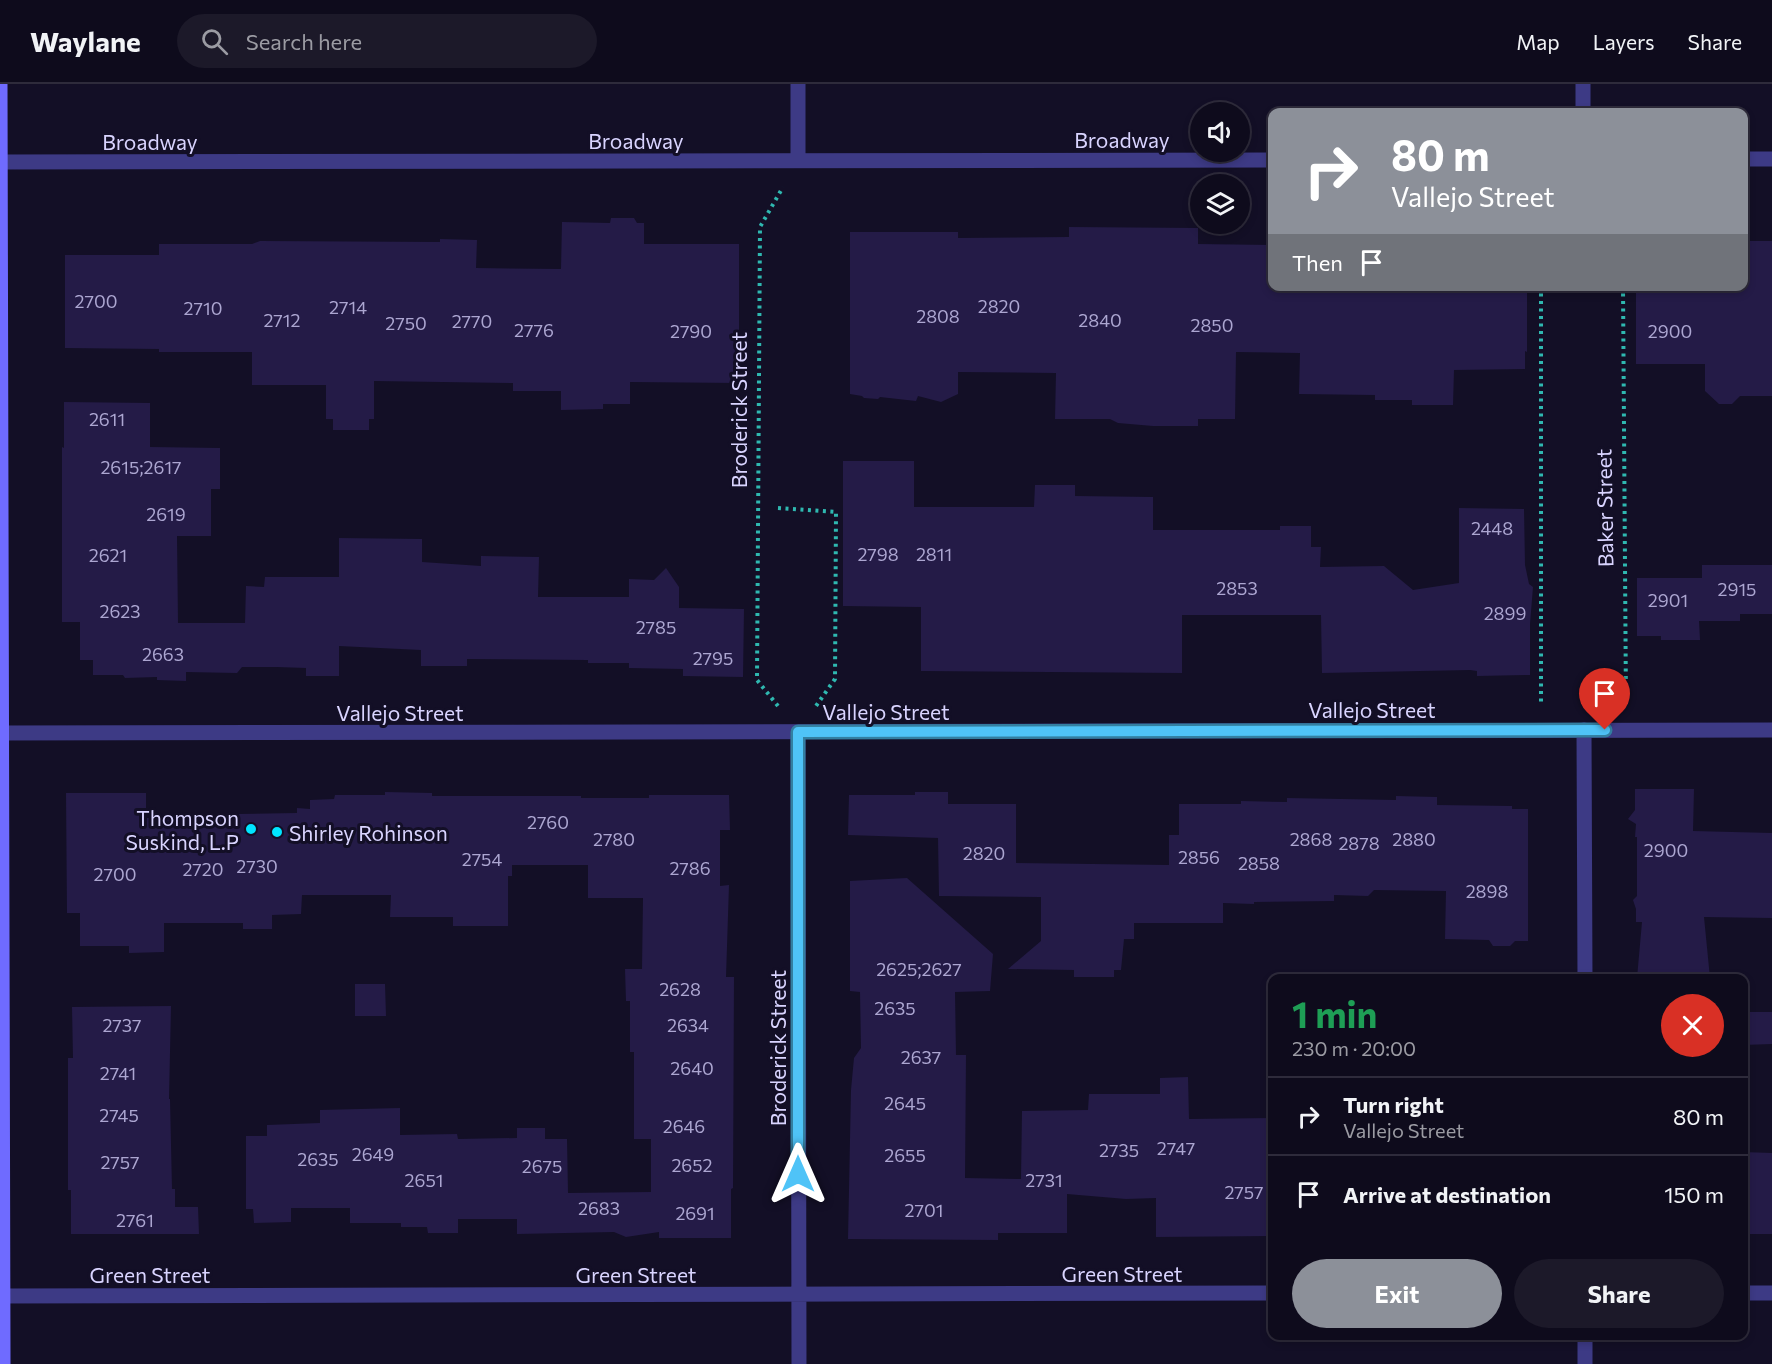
<!DOCTYPE html>
<meta charset="utf-8">
<style>
body{margin:0;font-family:Commissioner,sans-serif;background:#1c1929;color:#f1f3f6;height:100vh;display:flex;flex-direction:column;font-size:22px;white-space:nowrap}
*{box-sizing:border-box;margin:0}
p{font-size:20px;color:#9b9ba3}
.icon{flex:none;width:33px;height:33px;fill:none;stroke:currentColor;stroke-width:2;stroke-linecap:round;stroke-linejoin:round}
.map{position:relative;flex:1;overflow:hidden}
.sheet{position:absolute;left:1268px;top:890px;width:480px;height:366px;display:flex;flex-direction:column;background:#0e0b1c;border-radius:12px;box-shadow:0 3px 9px #0003,0 0 0 2px #2e2b3b}
.sheet>*{flex:none}
.hud{position:absolute;left:1268px;top:24px;width:480px;height:183px;border-radius:12px;box-shadow:0 3px 9px #0003,0 0 0 2px #2e2b3b;background:#8c9099;color:#fff;overflow:hidden}
.controls{position:absolute;left:1190px;top:18px;display:grid;gap:12px}
.controls a{display:grid;place-items:center;width:60px;height:60px;border-radius:50%;background:#0e0b1c;box-shadow:0 3px 9px #0003,0 0 0 2px #2e2b3b;font-size:30px}
.pin{position:absolute;display:grid;place-items:center;width:51px;height:51px;color:#fff;margin:-62px -26px;border-radius:50% 50% 50% 0;rotate:-45deg;box-shadow:0 0 6px #0007}
.pin .icon{rotate:45deg}
.me{position:absolute;width:66px;margin:-33px;rotate:0deg;stroke-linejoin:round;filter:drop-shadow(0 0 4px #0008)}
.turn{display:flex;align-items:center;gap:21px;height:126px;padding:0 24px;font-size:27px}
.turn .icon{width:78px;height:78px;stroke-width:2.5}
.turn b{display:block;font-size:42px;line-height:51px}
.then{display:flex;align-items:center;height:57px;padding:0 24px;background:#0003;gap:12px;font-size:22px}
.round{display:grid;place-items:center;flex:none;width:63px;height:63px;border-radius:32px;background:#1c1929}
.summary{display:flex;align-items:center;justify-content:space-between;height:102px;padding:0 24px}
h1{font-size:36px;font-weight:700;line-height:45px;color:#1e9e55}
.button{display:flex;gap:12px;margin-top:auto;padding:12px 24px}
.button a{flex:1;height:69px;border-radius:36px;background:#8c9099;color:#fff;font-size:24px;font-weight:700;line-height:69px;text-align:center}
.button a+a{background:#1c1929;color:#f1f3f6}
ul{padding:0;list-style:none}
li{display:flex;align-items:center;gap:18px;height:78px;padding:0 24px;border-top:2px solid #2e2b3b}
li div{flex:1}
li b{display:block;font-size:22px}
li em{font-style:normal}
header{display:flex;align-items:center;gap:36px;box-sizing:border-box;height:84px;padding:0 30px;background:#0e0b1c;border-bottom:2px solid #2e2b3b}
header strong{font-size:28px}
nav{display:flex;gap:33px;margin-inline-start:auto;font-size:21px}
.search{width:420px;height:54px;background:#1c1929;display:flex;align-items:center;gap:15px;box-sizing:border-box;padding:0 21px;border-radius:33px;color:#9b9ba3;font-size:22px}
.map>svg:first-child{display:block}
.building{fill:#241b47}
.lines{fill:none;stroke-linecap:round;stroke-linejoin:round}
.path{stroke:#2fb8b0;stroke-width:4;stroke-dasharray:3 4.5;stroke-linecap:butt}
.minor{stroke:#3d3a85;stroke-width:15}
.secondary{stroke:#6f6bff;stroke-width:15}
.route-casing{stroke:#337fa1;stroke-width:15}
.route{stroke:#4fc3f7;stroke-width:10}
.poi-dot{fill:#00e5ff;stroke:#130f26;stroke-width:2}
.labels{text-anchor:middle;dominant-baseline:central;stroke-width:6;stroke-linejoin:round;paint-order:stroke}
.number-label{font-size:18px;fill:#aca6d1}
.street-label{font-size:21px;fill:#d9d4ff;stroke:#130f26}
.poi-label{font-size:21px;fill:#d9d4ff;stroke:#130f26;text-anchor:end}
</style>
<header>
<strong>Waylane</strong>
<div class="search"><svg class="icon" aria-label="search" viewBox="0 0 24 24"><circle cx="10" cy="10" r="6"/><path d="M15 15l6 6"/></svg>Search here</div>
<nav><a>Map</a><a>Layers</a><a>Share</a></nav>
</header>
<div class="map">
<svg width="1772" height="1280" viewBox="0 0 1772 1280">
<rect width="100%" height="100%" fill="#130f26"/>
<path class="building" d="M 611,134 L 634,134 L 637,139 L 644,139 L 644,160 L 739,160 L 739,299 L 630,298 L 630,320 L 603,320 L 603,325 L 561,326 L 561,307 L 513,307 L 513,299 L 374,297 L 374,335 L 369,335 L 369,346 L 333,346 L 333,335 L 326,335 L 326,301 L 252,301 L 252,268 L 159,268 L 159,265 L 65,264 L 65,171 L 159,171 L 159,160 L 252,160 L 260,157 L 440,158 L 440,155 L 477,156 L 476,184 L 561,185 L 562,138 L 610,139 Z
M 1069,143 L 1198,144 L 1198,160 L 1272,161 L 1272,202 L 1527,202 L 1527,268 L 1525,267 L 1525,285 L 1454,286 L 1453,321 L 1412,321 L 1412,316 L 1375,316 L 1375,311 L 1299,310 L 1300,269 L 1236,268 L 1235,335 L 1198,335 L 1198,342 L 1153,342 L 1118,339 L 1110,335 L 1055,335 L 1056,289 L 958,288 L 958,310 L 941,318 L 918,312 L 916,317 L 880,313 L 878,315 L 864,314 L 862,312 L 850,310 L 850,148 L 958,148 L 958,154 L 1069,153 Z
M 1743,157 L 1772,157 L 1772,312 L 1740,312 L 1732,320 L 1719,320 L 1705,307 L 1705,280 L 1636,280 L 1636,202 L 1743,202 Z
M 64,318 L 150,319 L 150,363 L 220,364 L 220,405 L 211,405 L 211,452 L 177,452 L 178,539 L 245,539 L 246,502 L 264,503 L 265,493 L 339,493 L 339,454 L 422,455 L 422,478 L 481,482 L 481,472 L 539,473 L 538,513 L 629,513 L 629,495 L 654,496 L 666,484 L 679,503 L 679,524 L 744,525 L 743,593 L 683,592 L 683,585 L 629,584 L 629,579 L 588,579 L 588,576 L 467,575 L 467,582 L 421,582 L 421,566 L 339,562 L 339,592 L 306,592 L 306,584 L 277,583 L 242,583 L 237,589 L 186,588 L 186,597 L 157,596 L 157,593 L 125,594 L 123,591 L 93,591 L 93,576 L 80,576 L 80,538 L 62,538 L 62,363 L 64,364 Z
M 843,377 L 914,377 L 914,423 L 1034,423 L 1035,401 L 1075,401 L 1075,412 L 1153,413 L 1153,446 L 1280,446 L 1280,442 L 1311,442 L 1311,463 L 1321,463 L 1320,483 L 1384,482 L 1413,506 L 1459,499 L 1459,424 L 1524,425 L 1525,481 L 1529,500 L 1533,503 L 1530,540 L 1530,591 L 1477,592 L 1477,587 L 1470,586 L 1322,589 L 1321,531 L 1182,531 L 1182,589 L 921,587 L 921,523 L 843,522 Z
M 1702,481 L 1772,481 L 1772,530 L 1740,530 L 1740,537 L 1699,537 L 1700,556 L 1661,556 L 1661,552 L 1637,552 L 1637,494 L 1702,494 Z
M 1635,705 L 1694,705 L 1693,747 L 1772,749 L 1772,834 L 1704,833 L 1710,894 L 1637,894 L 1642,838 L 1636,838 L 1636,825 L 1633,816 L 1637,812 L 1637,753 L 1635,753 L 1636,740 L 1628,735 L 1635,726 Z
M 385,708 L 432,709 L 432,712 L 581,712 L 581,714 L 649,714 L 649,711 L 729,711 L 730,746 L 720,746 L 720,802 L 729,801 L 726,893 L 734,893 L 733,1104 L 731,1105 L 731,1154 L 659,1154 L 659,1148 L 626,1153 L 614,1148 L 517,1150 L 517,1135 L 458,1135 L 458,1149 L 428,1149 L 427,1143 L 401,1143 L 401,1139 L 350,1139 L 350,1124 L 291,1124 L 291,1138 L 254,1139 L 253,1125 L 246,1125 L 246,1052 L 267,1052 L 267,1041 L 320,1039 L 320,1026 L 400,1024 L 400,1051 L 457,1050 L 458,1055 L 517,1054 L 517,1044 L 545,1044 L 545,1055 L 567,1055 L 568,1109 L 651,1108 L 651,1055 L 634,1055 L 634,968 L 630,968 L 630,917 L 626,917 L 625,885 L 642,885 L 643,814 L 588,814 L 588,781 L 512,781 L 512,792 L 508,792 L 508,842 L 453,842 L 453,833 L 390,833 L 391,811 L 302,811 L 301,830 L 272,831 L 272,845 L 243,845 L 243,839 L 164,839 L 164,868 L 129,869 L 129,862 L 80,862 L 80,829 L 67,829 L 66,709 L 146,709 L 146,734 L 237,735 L 237,730 L 297,729 L 297,724 L 310,725 L 310,716 L 334,715 L 335,711 L 385,711 Z
M 915,708 L 948,708 L 948,720 L 1016,720 L 1016,779 L 1169,781 L 1169,751 L 1179,751 L 1179,720 L 1241,720 L 1241,717 L 1287,718 L 1287,714 L 1396,716 L 1396,712 L 1437,713 L 1437,721 L 1512,722 L 1512,725 L 1528,725 L 1528,857 L 1515,857 L 1510,862 L 1493,862 L 1489,856 L 1445,855 L 1446,807 L 1374,806 L 1368,812 L 1334,811 L 1334,817 L 1254,818 L 1254,820 L 1223,819 L 1223,839 L 1134,839 L 1134,855 L 1124,855 L 1121,886 L 1114,886 L 1114,893 L 1074,893 L 1074,886 L 1008,885 L 1041,857 L 1041,813 L 939,812 L 938,754 L 848,751 L 849,711 L 915,711 Z
M 907,794 L 993,870 L 990,907 L 955,908 L 956,971 L 966,971 L 965,1094 L 1021,1095 L 1022,1027 L 1088,1026 L 1089,1010 L 1160,1010 L 1160,994 L 1188,993 L 1189,1035 L 1272,1034 L 1272,1152 L 1156,1153 L 1156,1114 L 1126,1115 L 1067,1110 L 1067,1149 L 998,1149 L 998,1156 L 848,1155 L 851,1006 L 854,974 L 861,964 L 860,908 L 850,907 L 850,797 Z
M 355,900 L 385,900 L 386,932 L 355,932 Z
M 171,922 L 169,1015 L 170,1015 L 172,1105 L 175,1105 L 175,1123 L 198,1123 L 199,1150 L 71,1150 L 71,1106 L 68,1106 L 68,974 L 73,974 L 72,923 Z
M 1743,928 L 1772,928 L 1772,960 L 1743,961 Z
M 1743,1068 L 1772,1069 L 1772,1150 L 1743,1150 Z"/>
<g class="lines">
<path class="path" d="M 1541,202 L 1541,621
M 1623,202 L 1626,622
M 778,424 L 836,428 L 835,595 L 816,622
M 778,622 L 757,596 L 760,143 L 783,103"/>
<path class="minor" d="M 798,0 L 798,76
M 1583,0 L 1583,28
M 1743,75 L 1772,75
M 0,78 L 1272,76
M 1584,646 L 1585,894
M 798,648 L 799,1280
M 0,649 L 1772,646
M 1743,1209 L 1772,1209
M 0,1212 L 1272,1209
M 1585,1251 L 1585,1280"/>
<path class="secondary" d="M 0,0 L 3,1280"/>
</g>
<g class="lines">
<defs>
<path id="route" d="M 798,1090 L 798,648 L 1605,646"/>
</defs>
<use href="#route" class="route-casing"/>
<use href="#route" class="route"/>
</g>
<g class="poi-dot">
<circle cx="251" cy="745" r="6"/>
<circle cx="277" cy="748" r="6"/>
</g>
<g class="labels">
<g class="number-label">
<text x="96" y="217">2700</text>
<text x="999" y="222">2820</text>
<text x="348" y="223">2714</text>
<text x="203" y="224">2710</text>
<text x="938" y="232">2808</text>
<text x="282" y="236">2712</text>
<text x="1100" y="236">2840</text>
<text x="472" y="237">2770</text>
<text x="406" y="239">2750</text>
<text x="1212" y="241">2850</text>
<text x="534" y="246">2776</text>
<text x="691" y="247">2790</text>
<text x="1670" y="247">2900</text>
<text x="107" y="335">2611</text>
<text x="141" y="383">2615;2617</text>
<text x="166" y="430">2619</text>
<text x="1492" y="444">2448</text>
<text x="878" y="470">2798</text>
<text x="934" y="470">2811</text>
<text x="108" y="471">2621</text>
<text x="1237" y="504">2853</text>
<text x="1737" y="505">2915</text>
<text x="1668" y="516">2901</text>
<text x="120" y="527">2623</text>
<text x="1505" y="529">2899</text>
<text x="656" y="543">2785</text>
<text x="163" y="570">2663</text>
<text x="713" y="574">2795</text>
<text x="548" y="738">2760</text>
<text x="614" y="755">2780</text>
<text x="1311" y="755">2868</text>
<text x="1414" y="755">2880</text>
<text x="1359" y="759">2878</text>
<text x="1666" y="766">2900</text>
<text x="984" y="769">2820</text>
<text x="1199" y="773">2856</text>
<text x="482" y="775">2754</text>
<text x="1259" y="779">2858</text>
<text x="257" y="782">2730</text>
<text x="690" y="784">2786</text>
<text x="203" y="785">2720</text>
<text x="115" y="790">2700</text>
<text x="1487" y="807">2898</text>
<text x="919" y="885">2625;2627</text>
<text x="680" y="905">2628</text>
<text x="895" y="924">2635</text>
<text x="122" y="941">2737</text>
<text x="688" y="941">2634</text>
<text x="921" y="973">2637</text>
<text x="692" y="984">2640</text>
<text x="118" y="989">2741</text>
<text x="905" y="1019">2645</text>
<text x="119" y="1031">2745</text>
<text x="684" y="1042">2646</text>
<text x="1176" y="1064">2747</text>
<text x="1119" y="1066">2735</text>
<text x="373" y="1070">2649</text>
<text x="905" y="1071">2655</text>
<text x="318" y="1075">2635</text>
<text x="120" y="1078">2757</text>
<text x="692" y="1081">2652</text>
<text x="542" y="1082">2675</text>
<text x="424" y="1096">2651</text>
<text x="1044" y="1096">2731</text>
<text x="1244" y="1108">2757</text>
<text x="599" y="1124">2683</text>
<text x="924" y="1126">2701</text>
<text x="695" y="1129">2691</text>
<text x="135" y="1136">2761</text>
</g>
<g class="street-label">
<text x="1122" y="55">Broadway</text>
<text x="636" y="56">Broadway</text>
<text x="150" y="57">Broadway</text>
<text transform="translate(738 326) rotate(-90)">Broderick Street</text>
<text transform="translate(1604 424) rotate(-91)">Baker Street</text>
<text x="1372" y="625">Vallejo Street</text>
<text x="886" y="627">Vallejo Street</text>
<text x="400" y="628">Vallejo Street</text>
<text transform="translate(777 964) rotate(-90)">Broderick Street</text>
<text x="1122" y="1189">Green Street</text>
<text x="150" y="1190">Green Street</text>
<text x="636" y="1190">Green Street</text>
</g>
<g class="poi-label">
<text x="239" y="733">Thompson<tspan x="239" dy="24">Suskind, L.P</tspan></text>
<text x="289" y="748" text-anchor="start">Shirley Rohinson</text>
</g>
</g>
</svg>
<div class="controls">
<a><svg class="icon" aria-label="sound" viewBox="0 0 24 24"><path d="M4 9h4l5-4v14l-5-4H4zM17 9q2 3 0 6"/></svg></a>
<a><svg class="icon" aria-label="layers" viewBox="0 0 24 24"><path d="M12 4l9 5-9 5-9-5zM3 14l9 5 9-5"/></svg></a>
</div>
<div class="pin" style="left:1605px;top:646px;background:#d93025"><svg class="icon" aria-label="arrive" viewBox="0 0 24 24"><path d="M6 21V4h12l-3 4 3 4H6"/></svg></div>
<svg class="me" style="left:798px;top:1090px" viewBox="-20 -20 40 40"><path d="M0-17L14 15 0 8-14 15z" fill="#4fc3f7" stroke="#fff" stroke-width="4"/></svg>
<div class="hud">
<div class="turn"><svg class="icon" aria-label="right" viewBox="0 0 24 24"><path d="M7 20v-9h11M14 6l5 5-5 5"/></svg><div><b>80 m</b>Vallejo Street</div></div>
<div class="then">Then<svg class="icon" aria-label="arrive" viewBox="0 0 24 24"><path d="M6 21V4h12l-3 4 3 4H6"/></svg></div>
</div>
<section class="sheet">
<div class="summary"><div><h1>1 min</h1><p>230 m · 20:00</p></div><a class="round" style="background:#d93025;color:#fff"><svg class="icon" aria-label="close" viewBox="0 0 24 24"><path d="M6 6l12 12M18 6L6 18"/></svg></a></div>
<ul>
<li><svg class="icon" aria-label="right" viewBox="0 0 24 24"><path d="M7 20v-9h11M14 6l5 5-5 5"/></svg><div><b>Turn right</b><p>Vallejo Street</p></div><em>80 m</em></li>
<li><svg class="icon" aria-label="arrive" viewBox="0 0 24 24"><path d="M6 21V4h12l-3 4 3 4H6"/></svg><div><b>Arrive at destination</b></div><em>150 m</em></li>
</ul>
<div class="button"><a>Exit</a><a>Share</a></div>
</section>
</div>
